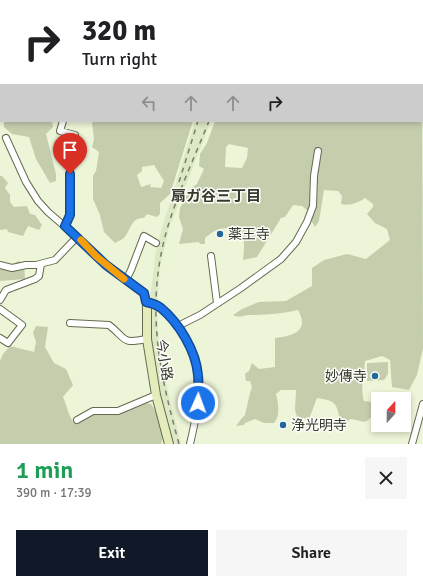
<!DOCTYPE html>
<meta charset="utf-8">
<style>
body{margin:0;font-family:Signika,"Noto Sans JP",sans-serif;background:#f6f6f6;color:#202124;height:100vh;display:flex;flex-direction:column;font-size:15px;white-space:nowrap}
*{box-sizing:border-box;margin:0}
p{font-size:13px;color:#757577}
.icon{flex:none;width:22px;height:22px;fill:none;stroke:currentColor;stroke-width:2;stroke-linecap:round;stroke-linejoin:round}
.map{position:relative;height:444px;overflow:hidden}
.sheet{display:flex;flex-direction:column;background:#fff;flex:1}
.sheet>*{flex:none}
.top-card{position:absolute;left:0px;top:0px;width:423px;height:122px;box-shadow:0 2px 6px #0003;background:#fff;color:#202124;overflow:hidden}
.needle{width:26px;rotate:21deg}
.buttons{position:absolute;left:371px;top:392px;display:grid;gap:8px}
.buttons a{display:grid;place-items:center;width:40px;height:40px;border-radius:0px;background:#fff;box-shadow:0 2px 6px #0003;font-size:20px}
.pin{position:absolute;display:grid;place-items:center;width:34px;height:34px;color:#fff;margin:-41px -17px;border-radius:50% 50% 50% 0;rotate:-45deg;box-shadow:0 0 4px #0007}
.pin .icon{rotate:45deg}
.me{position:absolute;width:44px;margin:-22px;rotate:2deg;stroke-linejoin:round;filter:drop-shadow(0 0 3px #0008)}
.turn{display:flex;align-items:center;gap:14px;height:84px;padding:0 16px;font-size:18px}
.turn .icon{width:52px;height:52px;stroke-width:2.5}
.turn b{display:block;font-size:28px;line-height:34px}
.lanes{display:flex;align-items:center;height:38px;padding:0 16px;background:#0003;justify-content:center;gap:20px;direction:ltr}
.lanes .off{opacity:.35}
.round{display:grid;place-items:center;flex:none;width:42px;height:42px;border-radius:0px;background:#f6f6f6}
.overview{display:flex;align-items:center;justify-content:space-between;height:68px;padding:0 16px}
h1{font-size:24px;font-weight:600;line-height:30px;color:#1e9e55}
.action{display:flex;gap:8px;margin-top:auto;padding:8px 16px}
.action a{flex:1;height:46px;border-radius:0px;background:#111827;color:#fff;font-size:16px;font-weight:600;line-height:46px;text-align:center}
.action a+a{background:#f6f6f6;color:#202124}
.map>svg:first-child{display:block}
.built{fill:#dde8c4}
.green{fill:#c4cead;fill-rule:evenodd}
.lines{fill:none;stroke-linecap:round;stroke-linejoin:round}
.stream{stroke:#82a4c2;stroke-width:1.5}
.street-casing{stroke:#646b51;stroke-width:8}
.secondary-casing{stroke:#646b51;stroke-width:10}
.primary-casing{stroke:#7c8f21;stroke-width:11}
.street{stroke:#fff;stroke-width:6}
.secondary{stroke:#e3ecba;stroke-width:8}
.primary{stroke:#c7d876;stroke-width:9}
.rail{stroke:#797e6c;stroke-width:1.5;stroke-dasharray:5 5;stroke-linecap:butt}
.route-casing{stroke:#114b97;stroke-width:10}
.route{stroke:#1a73e8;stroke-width:7}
.slow{stroke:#f59e0b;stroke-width:7}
.poi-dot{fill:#23669b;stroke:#fdfef8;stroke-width:1.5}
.labels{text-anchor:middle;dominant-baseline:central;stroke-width:3;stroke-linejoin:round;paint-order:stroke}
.poi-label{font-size:14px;fill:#36392e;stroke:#fdfef8;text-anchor:start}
.street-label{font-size:14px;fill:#36392e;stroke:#fdfef8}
.neighbourhood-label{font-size:15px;font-weight:bold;fill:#36392e;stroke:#fdfef8}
</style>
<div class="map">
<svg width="423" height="444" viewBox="0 0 423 444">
<rect width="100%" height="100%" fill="#ecf5d7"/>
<path class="built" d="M 195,121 L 211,121 L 169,228 L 160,267 L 157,303 L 150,299 L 156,251 L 163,225 Z
M 150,307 L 157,310 L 159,346 L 165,379 L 181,444 L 173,444 L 162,402 L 155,365 L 151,332 Z"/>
<path class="green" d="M 0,0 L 409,0 L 409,1 L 1,1 L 1,38 Z
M 422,39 L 423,348 L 417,375 L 409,390 L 392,387 L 390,360 L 382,356 L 365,361 C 364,375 360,387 364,401 L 378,403 L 378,415 L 373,416 L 365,422 L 351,419 L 341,423 C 336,403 337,401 317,398 L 309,419 L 297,417 L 295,410 L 296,390 L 281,390 L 276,394 C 278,403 281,415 274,423 L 264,423 L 255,419 L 245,423 L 244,425 L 236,426 L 241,419 L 245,415 L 250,393 L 252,387 L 250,381 L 246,381 L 245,374 L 249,371 L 252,363 L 259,369 L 275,367 L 275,338 C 293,336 310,331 298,310 C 281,314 265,315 248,315 C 242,316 239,318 233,315 L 242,309 L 259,302 L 286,301 L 312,286 L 312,268 L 324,260 L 347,254 L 366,259 L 390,240 L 387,229 L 375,223 L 367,214 L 373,207 L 373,204 L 365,198 C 358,203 350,206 341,204 L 342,196 L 338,191 L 324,190 L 319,221 L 315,227 L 311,220 L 315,210 L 307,210 L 302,206 L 293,205 L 285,217 L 281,218 L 257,257 L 243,260 C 244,251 246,235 239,228 C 223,228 217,227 205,238 L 205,244 L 200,244 L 199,242 L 179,244 L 183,229 L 179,217 L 180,208 L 190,189 L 197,184 L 204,169 L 199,166 L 200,154 L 207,143 L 215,121 L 422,121 ZM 229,144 L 248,148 L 247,158 L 242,168 L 225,167 L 226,147 Z
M 4,121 L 52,121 L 53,127 L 46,134 L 56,174 L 56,181 L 50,183 L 36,159 L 29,137 L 12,134 L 4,127 Z
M 94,121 L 193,121 L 170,194 L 160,203 L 160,214 L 157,217 L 147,214 L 144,218 C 131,217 131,230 124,238 C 122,240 118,241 115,243 L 104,232 L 100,215 L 93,199 L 93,176 L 96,171 L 99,152 L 92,147 L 94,139 L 92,123 ZM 154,165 L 164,181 L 161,188 L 150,187 L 151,184 L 141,187 L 137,175 L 142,171 L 142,167 Z
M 0,176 L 2,176 L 8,183 L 5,188 L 10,195 L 10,202 L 14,207 L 27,206 L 30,214 L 35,215 L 42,225 L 39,230 L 28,226 L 23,236 L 8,232 L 7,229 L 0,230 Z
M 18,261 L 24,263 L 25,279 L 0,281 L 0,267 L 12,269 L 15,263 Z
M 36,326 L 48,327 L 45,347 L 54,363 L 66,369 L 73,385 L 63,397 C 67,406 68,415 74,423 L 87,411 L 128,409 L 145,403 L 151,404 C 158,415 166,431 161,444 L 0,444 L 0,361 L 3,354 L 10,346 L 34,352 L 36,342 L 33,333 Z
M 388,362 L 388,374 L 384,380 L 367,381 L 367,363 Z"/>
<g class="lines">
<path class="stream" d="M 191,427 L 193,413"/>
<defs>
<path id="street" d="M 63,121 L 60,131 L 75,135 L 71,151 L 69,188 L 70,215 L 65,226
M 6,138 L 26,182 L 38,201 L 48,212 L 77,237 L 106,265 L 144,293 L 147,302 C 151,303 157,305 160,308 C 180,324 195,349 198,374 C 201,395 195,423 190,444
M 211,256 L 217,303
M 0,265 L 12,268 L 26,265 L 36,265 L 55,260 L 77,237
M 126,280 L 131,270 L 144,236 L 156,243
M 0,300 L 6,290 L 35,279 L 39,276 L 41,264
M 0,309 L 22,325 L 8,343 L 0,338
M 70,323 L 109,325 C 128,340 120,344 147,339
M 178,326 L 200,315 L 241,288 L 281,259 L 296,242 L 307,222 L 313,206 L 314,176 L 318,151
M 77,420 L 93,411 L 118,411 L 156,395
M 412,444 L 423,404"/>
<path id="secondary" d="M 147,302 L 147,339 L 156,395 L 169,444"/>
<path id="primary" d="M 413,0 L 413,1
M 422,15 L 423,17"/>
</defs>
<use href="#street" class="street-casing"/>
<use href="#secondary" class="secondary-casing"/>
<use href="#primary" class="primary-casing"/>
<use href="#street" class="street"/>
<use href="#secondary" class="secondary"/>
<use href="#primary" class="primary"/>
<path class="rail" d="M 179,182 L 198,121
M 179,444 C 158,368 145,303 168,226 C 179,190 195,156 209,121"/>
</g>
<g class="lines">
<defs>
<path id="route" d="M 70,174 L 70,215 L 65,226 L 106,265 L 144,293 L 146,302 C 151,303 157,305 161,308 C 179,323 196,351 198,375 C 199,384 198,394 198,403"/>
</defs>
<use href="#route" class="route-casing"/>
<use href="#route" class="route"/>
<path class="slow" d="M 81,240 L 96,256 L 124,279"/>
</g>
<g class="poi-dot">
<circle cx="220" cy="234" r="4"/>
<circle cx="375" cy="376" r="4"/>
<circle cx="283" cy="425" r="4"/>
</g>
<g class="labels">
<g class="poi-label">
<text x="228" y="234">薬王寺</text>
<text x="367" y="376" text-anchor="end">妙傳寺</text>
<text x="291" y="425">浄光明寺</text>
</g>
<g class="street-label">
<text transform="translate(164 360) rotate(81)">今小路</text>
</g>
<g class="neighbourhood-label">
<text x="216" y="196">扇ガ谷三丁目</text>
</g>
</g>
</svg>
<div class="buttons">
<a><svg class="needle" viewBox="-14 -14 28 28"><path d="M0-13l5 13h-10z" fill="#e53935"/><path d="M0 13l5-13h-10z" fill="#757577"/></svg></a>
</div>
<div class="pin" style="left:70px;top:174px;background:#d93025"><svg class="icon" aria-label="arrive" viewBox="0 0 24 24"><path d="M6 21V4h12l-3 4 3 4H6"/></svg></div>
<svg class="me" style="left:198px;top:403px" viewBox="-20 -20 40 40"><circle r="17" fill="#1a73e8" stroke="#fff" stroke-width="3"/><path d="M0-11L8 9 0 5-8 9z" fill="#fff"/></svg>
<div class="top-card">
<div class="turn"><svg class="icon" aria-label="right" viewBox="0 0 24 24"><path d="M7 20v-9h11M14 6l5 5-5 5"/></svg><div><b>320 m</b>Turn right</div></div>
<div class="lanes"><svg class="icon off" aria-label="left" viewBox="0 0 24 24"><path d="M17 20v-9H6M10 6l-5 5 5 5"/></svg><svg class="icon off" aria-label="ahead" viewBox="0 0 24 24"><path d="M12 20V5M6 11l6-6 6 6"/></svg><svg class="icon off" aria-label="ahead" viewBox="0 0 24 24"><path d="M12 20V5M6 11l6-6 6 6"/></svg><svg class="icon" aria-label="right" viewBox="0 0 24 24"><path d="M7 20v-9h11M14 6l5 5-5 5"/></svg></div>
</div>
</div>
<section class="sheet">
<div class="overview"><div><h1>1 min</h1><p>390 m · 17:39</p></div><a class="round"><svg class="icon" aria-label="close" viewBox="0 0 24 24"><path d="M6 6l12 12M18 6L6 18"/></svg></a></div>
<div class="action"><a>Exit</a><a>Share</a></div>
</section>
